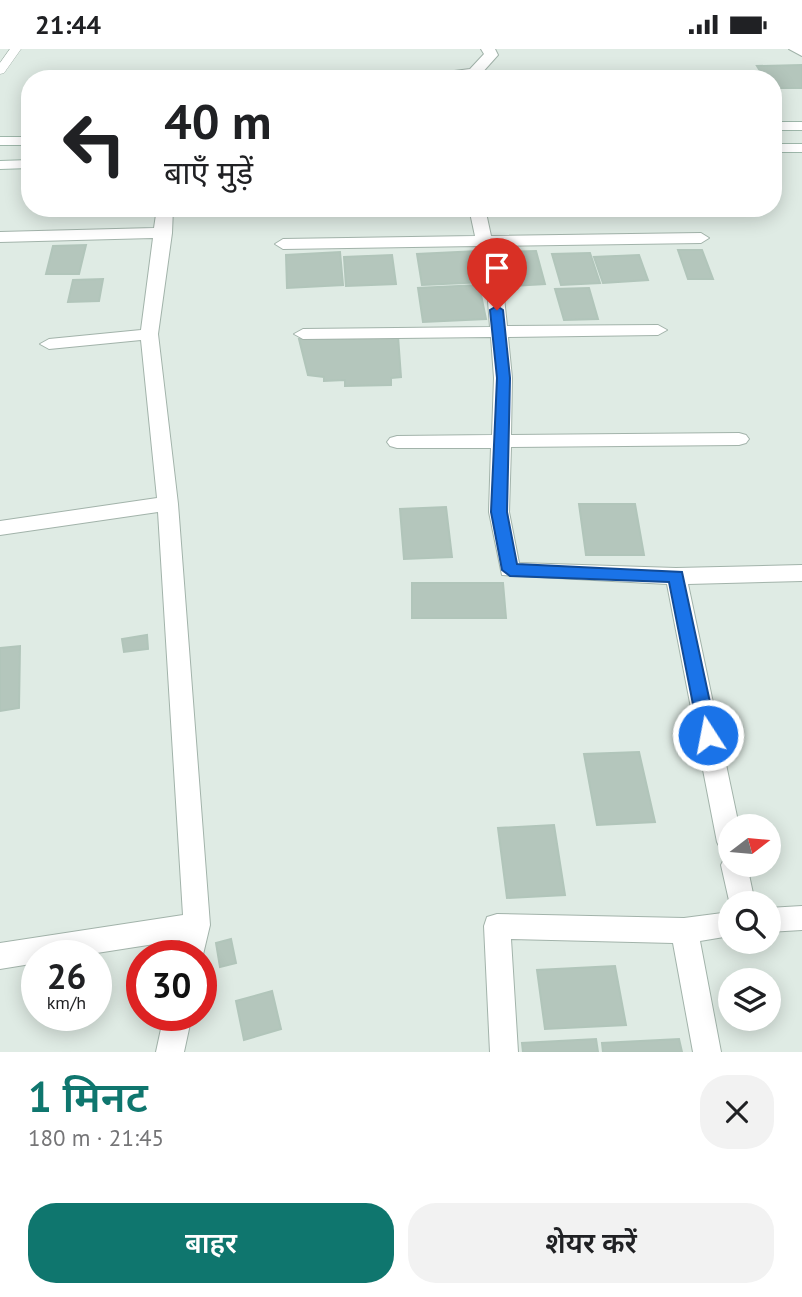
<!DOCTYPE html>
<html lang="hi">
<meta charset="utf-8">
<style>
body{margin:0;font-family:"PT Sans","Noto Sans Devanagari",sans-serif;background:#f2f2f2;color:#202124;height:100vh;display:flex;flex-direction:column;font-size:26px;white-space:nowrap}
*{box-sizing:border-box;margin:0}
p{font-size:23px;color:#757577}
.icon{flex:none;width:38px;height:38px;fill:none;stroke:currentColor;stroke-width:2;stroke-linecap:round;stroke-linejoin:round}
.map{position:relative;height:1003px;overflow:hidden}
.sheet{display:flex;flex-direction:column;background:#fff;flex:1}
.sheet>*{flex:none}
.guide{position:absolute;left:21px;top:21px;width:761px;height:147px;border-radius:28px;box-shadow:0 4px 18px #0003;background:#fff;color:#202124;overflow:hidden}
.needle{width:46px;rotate:74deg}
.controls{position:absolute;left:718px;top:765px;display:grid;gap:14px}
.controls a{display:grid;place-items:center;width:63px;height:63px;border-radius:50%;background:#fff;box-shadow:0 4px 18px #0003;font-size:35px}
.speed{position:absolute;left:21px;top:891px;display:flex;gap:14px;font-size:35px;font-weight:700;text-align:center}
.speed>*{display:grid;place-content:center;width:91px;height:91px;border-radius:50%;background:#fff;box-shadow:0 4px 18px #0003;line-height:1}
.speed small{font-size:18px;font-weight:400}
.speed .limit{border:10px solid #d22;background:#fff;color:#111}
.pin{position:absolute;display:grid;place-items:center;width:60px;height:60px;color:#fff;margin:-72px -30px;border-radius:50% 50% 50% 0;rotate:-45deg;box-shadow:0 0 7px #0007}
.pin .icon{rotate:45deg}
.me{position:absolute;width:77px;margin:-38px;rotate:349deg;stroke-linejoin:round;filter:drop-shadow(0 0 5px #0008)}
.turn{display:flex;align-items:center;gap:24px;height:147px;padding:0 28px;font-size:32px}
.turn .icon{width:91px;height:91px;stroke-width:2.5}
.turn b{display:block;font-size:49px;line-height:60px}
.round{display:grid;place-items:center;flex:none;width:74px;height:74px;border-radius:28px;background:#f2f2f2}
.overview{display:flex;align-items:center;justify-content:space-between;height:119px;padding:0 28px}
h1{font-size:42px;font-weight:600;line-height:52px;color:#0f766e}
.action{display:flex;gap:14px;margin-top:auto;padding:14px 28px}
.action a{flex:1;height:80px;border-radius:28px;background:#0f766e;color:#fff;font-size:28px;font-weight:600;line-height:80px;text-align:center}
.action a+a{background:#f2f2f2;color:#202124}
.status{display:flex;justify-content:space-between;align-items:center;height:49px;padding:0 35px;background:#fff;direction:ltr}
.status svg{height:19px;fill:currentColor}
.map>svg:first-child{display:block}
.building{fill:#b4c6bc;stroke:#b1c5ba;stroke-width:2}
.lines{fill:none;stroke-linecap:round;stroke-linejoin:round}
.lane-casing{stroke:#a2b3aa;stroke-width:1}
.street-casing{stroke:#a2b3aa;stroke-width:2}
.secondary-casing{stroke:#9eb7aa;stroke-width:2}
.lane{fill:#fff;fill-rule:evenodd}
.street{fill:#fff;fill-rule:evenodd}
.secondary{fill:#fff;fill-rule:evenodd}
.route{fill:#1a73e8;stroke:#114b97;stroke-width:2}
</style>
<div class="status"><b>21:44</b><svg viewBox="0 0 49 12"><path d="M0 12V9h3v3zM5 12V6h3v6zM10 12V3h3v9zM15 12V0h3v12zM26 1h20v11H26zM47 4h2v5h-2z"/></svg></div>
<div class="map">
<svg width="802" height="1003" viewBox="0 0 802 1003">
<rect width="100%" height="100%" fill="#dfebe4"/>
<path class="building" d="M 802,16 L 802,39 L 774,39 L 774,30 L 765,30 L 757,17 Z
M 86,196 L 79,225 L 46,225 L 53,197 Z
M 678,201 L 702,201 L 713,230 L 688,230 Z
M 478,202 L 485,233 L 422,236 L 417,205 Z
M 536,202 L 545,235 L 512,237 L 504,203 Z
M 340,203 L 343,236 L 287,239 L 286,206 Z
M 590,204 L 600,234 L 561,236 L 552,205 Z
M 392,206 L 396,235 L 346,237 L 344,208 Z
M 639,206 L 648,231 L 603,234 L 594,208 Z
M 103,230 L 99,252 L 68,253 L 73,231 Z
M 479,236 L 486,270 L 423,273 L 418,239 Z
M 589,239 L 598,270 L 564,271 L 555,240 Z
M 354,286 L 398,287 L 401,328 L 391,329 L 391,336 L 345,337 L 345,331 L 324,332 L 324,328 L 308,326 L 299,290 L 354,290 Z
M 579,455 L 635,455 L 644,506 L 586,506 Z
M 446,458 L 452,508 L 404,510 L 400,460 Z
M 412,534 L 503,534 L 506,569 L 412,569 Z
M 147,586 L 148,600 L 124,603 L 122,590 Z
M 20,597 L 19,659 L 0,662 L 0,599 Z
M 639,703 L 655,773 L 597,776 L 584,705 Z
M 554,776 L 565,846 L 507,849 L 498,779 Z
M 231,890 L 236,914 L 220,918 L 216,894 Z
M 615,917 L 626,976 L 545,980 L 537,921 Z
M 272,942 L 281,980 L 244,991 L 236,952 Z
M 596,990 L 598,1003 L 523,1003 L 522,994 Z
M 679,990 L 682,1003 L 603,1003 L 602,994 Z"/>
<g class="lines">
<defs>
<path id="lane" d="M 10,0 L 21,0 L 4,24 L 0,25 L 0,14 Z"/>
<path id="street" d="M 481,0 L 495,0 L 498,6 L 481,25 L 483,30 L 416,30 L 423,26 L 470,20 L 484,5 Z
M 789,0 L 802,0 L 802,7 Z
M 157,159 L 173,159 L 172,184 L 158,285 L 178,455 L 210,876 L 201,914 L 201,906 L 178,906 L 180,891 L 84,906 L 37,906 L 37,914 L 0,920 L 0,894 L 183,866 L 158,463 L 0,486 L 0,472 L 157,449 L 141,291 L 49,300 L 40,295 L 49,290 L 141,281 L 153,189 L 0,193 L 0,183 L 154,179 Z
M 469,159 L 485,159 L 491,187 L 701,184 L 709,189 L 701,194 L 494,197 L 503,239 L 507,277 L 658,276 L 667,281 L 658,286 L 508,288 L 512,329 L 511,386 L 739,384 L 746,386 L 749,390 L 746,394 L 739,396 L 511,398 L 509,463 L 519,514 L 676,519 L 802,516 L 802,532 L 688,535 L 739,777 L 730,777 L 730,804 L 721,801 L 717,793 L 667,535 L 502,526 L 489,463 L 491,399 L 397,399 L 390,397 L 387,393 L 390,389 L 397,387 L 492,386 L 494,329 L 491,288 L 303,290 L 294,285 L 303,280 L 490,278 L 487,239 L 477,197 L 283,200 L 275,195 L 283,190 L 475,187 Z
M 730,806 L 730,816 L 747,816 L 755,854 L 730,854 L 730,856 L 721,816 L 725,808 Z
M 802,857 L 802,881 L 768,883 L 768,859 Z
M 730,863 L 730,887 L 700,892 L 721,1003 L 693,1003 L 673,894 L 511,890 L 518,1003 L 490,1003 L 484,877 L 487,868 L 497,865 L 684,869 Z
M 164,966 L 192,966 L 184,1003 L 156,1003 Z"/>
<path id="secondary" d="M 774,73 L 802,73 L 802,81 L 774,81 Z
M 0,88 L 30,88 L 30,96 L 0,96 Z
M 774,95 L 802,95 L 802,103 L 774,103 Z
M 30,111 L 30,119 L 0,120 L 0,112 Z"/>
</defs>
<use href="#lane" class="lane-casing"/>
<use href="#street" class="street-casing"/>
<use href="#secondary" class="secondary-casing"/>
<use href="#lane" class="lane"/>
<use href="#street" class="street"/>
<use href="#secondary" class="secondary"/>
</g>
<path class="route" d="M 497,257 L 503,261 L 510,329 L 507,463 L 517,515 L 682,523 L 717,686 L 715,692 L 708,694 L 702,692 L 699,686 L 669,533 L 510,527 L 502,521 L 491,463 L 497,329 L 490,261 Z"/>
</svg>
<div class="controls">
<a><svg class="needle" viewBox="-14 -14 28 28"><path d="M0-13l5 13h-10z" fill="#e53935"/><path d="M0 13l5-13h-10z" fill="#757577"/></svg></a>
<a><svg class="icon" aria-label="search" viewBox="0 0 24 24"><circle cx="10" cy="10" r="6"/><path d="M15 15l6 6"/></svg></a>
<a><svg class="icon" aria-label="layers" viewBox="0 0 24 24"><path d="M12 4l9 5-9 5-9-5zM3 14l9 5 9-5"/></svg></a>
</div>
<div class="speed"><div>26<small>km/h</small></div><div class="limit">30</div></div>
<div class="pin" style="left:497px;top:261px;background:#d93025"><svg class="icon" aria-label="arrive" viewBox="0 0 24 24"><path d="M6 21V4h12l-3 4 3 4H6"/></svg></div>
<svg class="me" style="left:708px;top:686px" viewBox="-20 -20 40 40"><circle r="17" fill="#1a73e8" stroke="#fff" stroke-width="3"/><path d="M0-11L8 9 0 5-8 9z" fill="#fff"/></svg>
<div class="guide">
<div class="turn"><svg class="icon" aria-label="left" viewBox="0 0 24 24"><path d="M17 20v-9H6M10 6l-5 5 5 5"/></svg><div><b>40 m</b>बाएँ मुड़ें</div></div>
</div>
</div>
<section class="sheet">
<div class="overview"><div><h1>1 मिनट</h1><p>180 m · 21:45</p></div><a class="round"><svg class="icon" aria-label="close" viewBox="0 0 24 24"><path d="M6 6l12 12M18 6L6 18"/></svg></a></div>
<div class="action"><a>बाहर</a><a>शेयर करें</a></div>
</section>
